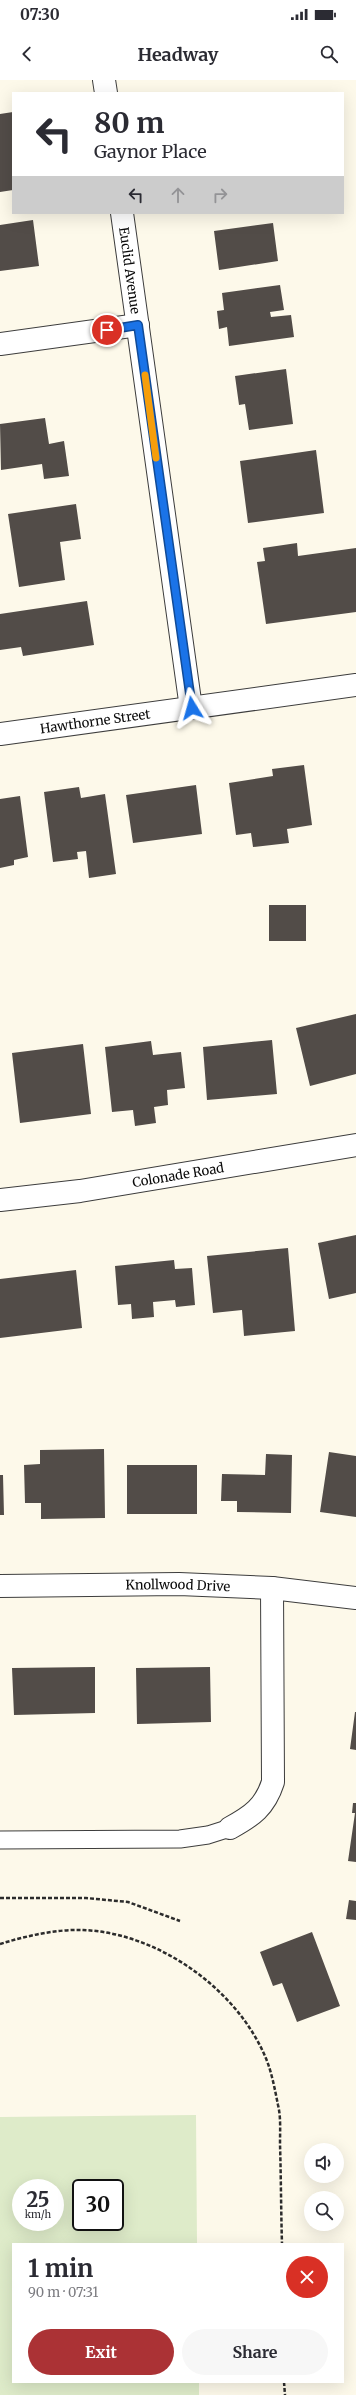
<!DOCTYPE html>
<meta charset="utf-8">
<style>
body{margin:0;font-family:Merriweather,serif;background:#f7f7f7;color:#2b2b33;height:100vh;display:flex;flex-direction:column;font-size:15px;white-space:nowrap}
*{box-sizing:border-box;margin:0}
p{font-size:13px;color:#7c7c81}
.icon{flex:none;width:22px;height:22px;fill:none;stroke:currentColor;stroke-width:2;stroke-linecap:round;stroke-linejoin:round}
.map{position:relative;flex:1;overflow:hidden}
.drawer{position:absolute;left:12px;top:2163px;width:332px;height:140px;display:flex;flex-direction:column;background:#fff;border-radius:0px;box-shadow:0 4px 16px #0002}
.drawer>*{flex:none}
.hud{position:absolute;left:12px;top:12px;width:332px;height:122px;border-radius:0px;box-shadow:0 4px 16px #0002;background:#fff;color:#2b2b33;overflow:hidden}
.buttons{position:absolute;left:304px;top:2063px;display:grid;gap:8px}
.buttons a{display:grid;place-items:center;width:40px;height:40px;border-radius:50%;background:#fff;box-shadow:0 4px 16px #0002;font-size:20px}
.speed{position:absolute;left:12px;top:2099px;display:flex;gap:8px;font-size:20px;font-weight:700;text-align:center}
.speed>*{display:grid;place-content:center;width:52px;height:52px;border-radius:50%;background:#fff;box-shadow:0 4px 16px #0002;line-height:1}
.speed small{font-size:10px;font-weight:400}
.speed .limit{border:2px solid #111;border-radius:6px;background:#fff;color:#111}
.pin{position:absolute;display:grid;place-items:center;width:34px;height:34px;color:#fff;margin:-17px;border:2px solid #fff;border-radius:50%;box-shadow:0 1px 4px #0007}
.me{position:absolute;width:44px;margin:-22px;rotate:352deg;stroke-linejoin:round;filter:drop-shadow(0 0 3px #0008)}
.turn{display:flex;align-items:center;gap:14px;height:84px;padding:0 16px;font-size:18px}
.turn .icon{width:52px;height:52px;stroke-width:2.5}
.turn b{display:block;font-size:28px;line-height:34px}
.lanes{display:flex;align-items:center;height:38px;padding:0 16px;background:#0003;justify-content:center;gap:20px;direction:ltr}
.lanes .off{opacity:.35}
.round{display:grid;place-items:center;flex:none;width:42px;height:42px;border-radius:21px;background:#f7f7f7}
.summary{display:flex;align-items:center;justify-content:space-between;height:68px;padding:0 16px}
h1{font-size:24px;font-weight:700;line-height:30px}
.button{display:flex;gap:8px;margin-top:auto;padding:8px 16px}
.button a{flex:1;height:46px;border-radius:24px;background:#ab3235;color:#fff;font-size:16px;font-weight:700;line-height:46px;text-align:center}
.button a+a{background:#f7f7f7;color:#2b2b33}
.status{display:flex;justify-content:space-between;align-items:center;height:28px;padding:0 20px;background:#fff;direction:ltr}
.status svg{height:11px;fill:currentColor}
header{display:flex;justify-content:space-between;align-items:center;height:52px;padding:0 16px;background:#fff;font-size:18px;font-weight:700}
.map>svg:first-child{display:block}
.pitch{fill:#deebc9;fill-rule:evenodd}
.building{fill:#524c48}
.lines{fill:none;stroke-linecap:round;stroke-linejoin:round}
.service-casing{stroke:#3d3d3d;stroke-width:19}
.minor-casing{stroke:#3d3d3d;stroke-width:24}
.path{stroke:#2c2c2c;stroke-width:2.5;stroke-dasharray:4 2;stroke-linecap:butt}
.service{stroke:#fff;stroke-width:17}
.minor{stroke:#fff;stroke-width:22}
.route-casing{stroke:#114b97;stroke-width:10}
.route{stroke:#1a73e8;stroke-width:7}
.slow{stroke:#f59e0b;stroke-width:7}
.labels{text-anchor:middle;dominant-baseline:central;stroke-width:4;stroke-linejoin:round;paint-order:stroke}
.street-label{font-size:13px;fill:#0a0a0a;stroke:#fff}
</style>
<div class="status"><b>07:30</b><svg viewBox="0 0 49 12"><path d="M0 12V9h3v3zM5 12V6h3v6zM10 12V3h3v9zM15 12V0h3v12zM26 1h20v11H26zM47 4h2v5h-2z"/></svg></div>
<header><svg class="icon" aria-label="back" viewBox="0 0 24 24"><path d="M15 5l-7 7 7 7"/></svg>Headway<svg class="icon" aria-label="search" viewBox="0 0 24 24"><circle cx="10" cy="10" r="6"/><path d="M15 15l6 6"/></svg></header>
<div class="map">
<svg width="356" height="2315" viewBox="0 0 356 2315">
<rect width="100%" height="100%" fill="#fdf9ea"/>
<path class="pitch" d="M 196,2035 L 197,2164 L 13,2164 L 13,2302 L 199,2302 L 199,2315 L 0,2315 L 0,2037 ZM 21,2108 L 55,2108 L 55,2142 L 21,2142 ZM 81,2108 L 115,2108 L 115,2142 L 81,2142 Z"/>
<path class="building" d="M 13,32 L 13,110 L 0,112 L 0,34 Z
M 33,140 L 39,186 L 0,191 L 0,145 Z
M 273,143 L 278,181 L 219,190 L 214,151 Z
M 280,205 L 284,230 L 270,232 L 271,237 L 291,235 L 294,257 L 229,266 L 227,247 L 219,249 L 217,231 L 224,230 L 222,213 Z
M 286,289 L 293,344 L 249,350 L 245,324 L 239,325 L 235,296 Z
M 45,338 L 49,364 L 64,361 L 69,396 L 44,399 L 42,384 L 1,390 L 0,344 Z
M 316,370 L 324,433 L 248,443 L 240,381 Z
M 76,424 L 81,459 L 60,462 L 65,500 L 19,507 L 8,434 Z
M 297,463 L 298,476 L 356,468 L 356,532 L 266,544 L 257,482 L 265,481 L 263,468 Z
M 87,521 L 94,565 L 23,576 L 21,567 L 0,570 L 0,534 Z
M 304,685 L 312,745 L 287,749 L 289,763 L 253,767 L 251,753 L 236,755 L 229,703 L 273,696 L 272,689 Z
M 196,705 L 202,754 L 133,763 L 126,715 Z
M 79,707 L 81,718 L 105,714 L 116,794 L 89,798 L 86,771 L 77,772 L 78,779 L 53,782 L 44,712 Z
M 20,716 L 28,777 L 14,780 L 14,785 L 0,788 L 0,719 Z
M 269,825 L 306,825 L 306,861 L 269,861 Z
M 356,934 L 356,994 L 310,1006 L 296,948 Z
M 272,960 L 277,1014 L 207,1020 L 203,967 Z
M 151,961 L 153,975 L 181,972 L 185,1008 L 167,1010 L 168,1025 L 154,1027 L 156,1043 L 135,1046 L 133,1030 L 112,1032 L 105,967 Z
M 83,964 L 91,1034 L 20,1043 L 12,973 Z
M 356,1155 L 356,1213 L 329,1219 L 318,1163 Z
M 288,1168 L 295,1251 L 244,1256 L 242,1230 L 213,1233 L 207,1176 Z
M 174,1180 L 175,1189 L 192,1188 L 195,1225 L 176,1227 L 175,1220 L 153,1222 L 154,1237 L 132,1239 L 131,1224 L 118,1225 L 115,1186 Z
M 76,1190 L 82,1248 L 0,1258 L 0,1199 Z
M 104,1369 L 105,1438 L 41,1439 L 41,1423 L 25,1423 L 24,1385 L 40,1384 L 40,1370 Z
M 329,1372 L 356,1376 L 356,1437 L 320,1432 Z
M 266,1374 L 292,1375 L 291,1433 L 237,1432 L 237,1421 L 221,1421 L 222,1394 L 265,1395 Z
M 127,1385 L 197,1385 L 197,1434 L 127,1434 Z
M 0,1395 L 3,1395 L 4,1435 L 0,1435 Z
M 95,1587 L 95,1633 L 14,1635 L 12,1588 Z
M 210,1587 L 211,1642 L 137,1644 L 136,1588 Z
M 355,1632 L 356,1632 L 356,1670 L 350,1669 Z
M 353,1723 L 356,1723 L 356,1782 L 348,1781 L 355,1733 L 352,1733 Z
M 349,1820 L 356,1821 L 356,1840 L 346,1839 Z
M 312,1852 L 340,1926 L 297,1942 L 282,1903 L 273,1906 L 260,1872 Z"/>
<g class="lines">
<defs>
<path id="service" d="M 0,1760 L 180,1759 L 208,1755 L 230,1748"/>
<g id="minor">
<path d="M 104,0 L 106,13"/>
<path id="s1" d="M 122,133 L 191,628"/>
<path d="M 0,264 L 138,245"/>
<path id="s2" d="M 0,654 L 356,605"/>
<path id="s3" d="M 0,1120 L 80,1111 L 356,1065"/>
<path id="s4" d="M 0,1506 L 179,1504 L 272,1508 L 356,1518"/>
<path d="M 230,1748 C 252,1736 265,1727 273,1702 L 272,1508"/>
</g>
</defs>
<use href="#service" class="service-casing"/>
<use href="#minor" class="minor-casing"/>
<path class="path" d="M 0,1818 L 86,1818 L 128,1822 L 180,1841
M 0,1864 C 26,1856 56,1849 83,1850 C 159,1853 239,1910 267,1981 C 272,1994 275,2010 278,2025 C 281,2037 280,2051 280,2064 C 281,2097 281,2131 282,2164
M 284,2302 L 285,2315"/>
<use href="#service" class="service"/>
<use href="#minor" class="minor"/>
</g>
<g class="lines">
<defs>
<path id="route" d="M 107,250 L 138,245 L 192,628"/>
</defs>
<use href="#route" class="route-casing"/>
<use href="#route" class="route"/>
<path class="slow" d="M 145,295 L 156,378"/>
</g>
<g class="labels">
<g class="street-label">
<text stroke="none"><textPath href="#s1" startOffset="58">Euclid Avenue</textPath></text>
<text stroke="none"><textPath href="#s2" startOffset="96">Hawthorne Street</textPath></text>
<text stroke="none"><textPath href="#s3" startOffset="180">Colonade Road</textPath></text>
<text stroke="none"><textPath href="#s4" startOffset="178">Knollwood Drive</textPath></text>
</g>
</g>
</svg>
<div class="buttons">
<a><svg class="icon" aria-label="sound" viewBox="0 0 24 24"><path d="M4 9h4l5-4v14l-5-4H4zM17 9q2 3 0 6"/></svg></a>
<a><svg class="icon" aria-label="search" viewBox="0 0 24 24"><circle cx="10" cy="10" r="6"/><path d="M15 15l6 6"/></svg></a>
</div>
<div class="speed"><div>25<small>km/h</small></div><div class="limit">30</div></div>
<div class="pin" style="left:107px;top:250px;background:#d93025"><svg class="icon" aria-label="arrive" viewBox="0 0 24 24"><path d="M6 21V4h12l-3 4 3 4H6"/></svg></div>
<svg class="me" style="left:192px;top:628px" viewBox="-20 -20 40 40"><path d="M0-17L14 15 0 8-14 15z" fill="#1a73e8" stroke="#fff" stroke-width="4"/></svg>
<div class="hud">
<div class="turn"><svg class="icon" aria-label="left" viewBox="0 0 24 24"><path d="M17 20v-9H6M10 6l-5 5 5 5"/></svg><div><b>80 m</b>Gaynor Place</div></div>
<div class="lanes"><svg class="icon" aria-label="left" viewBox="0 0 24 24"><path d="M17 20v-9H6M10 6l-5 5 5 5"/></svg><svg class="icon off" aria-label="ahead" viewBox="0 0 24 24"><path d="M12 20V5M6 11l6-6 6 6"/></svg><svg class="icon off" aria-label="right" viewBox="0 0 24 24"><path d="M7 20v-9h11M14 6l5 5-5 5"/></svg></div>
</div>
<section class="drawer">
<div class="summary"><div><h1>1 min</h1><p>90 m · 07:31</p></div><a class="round" style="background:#d93025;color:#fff"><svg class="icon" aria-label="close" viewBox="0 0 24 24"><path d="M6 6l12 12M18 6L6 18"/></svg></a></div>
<div class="button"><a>Exit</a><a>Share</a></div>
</section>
</div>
